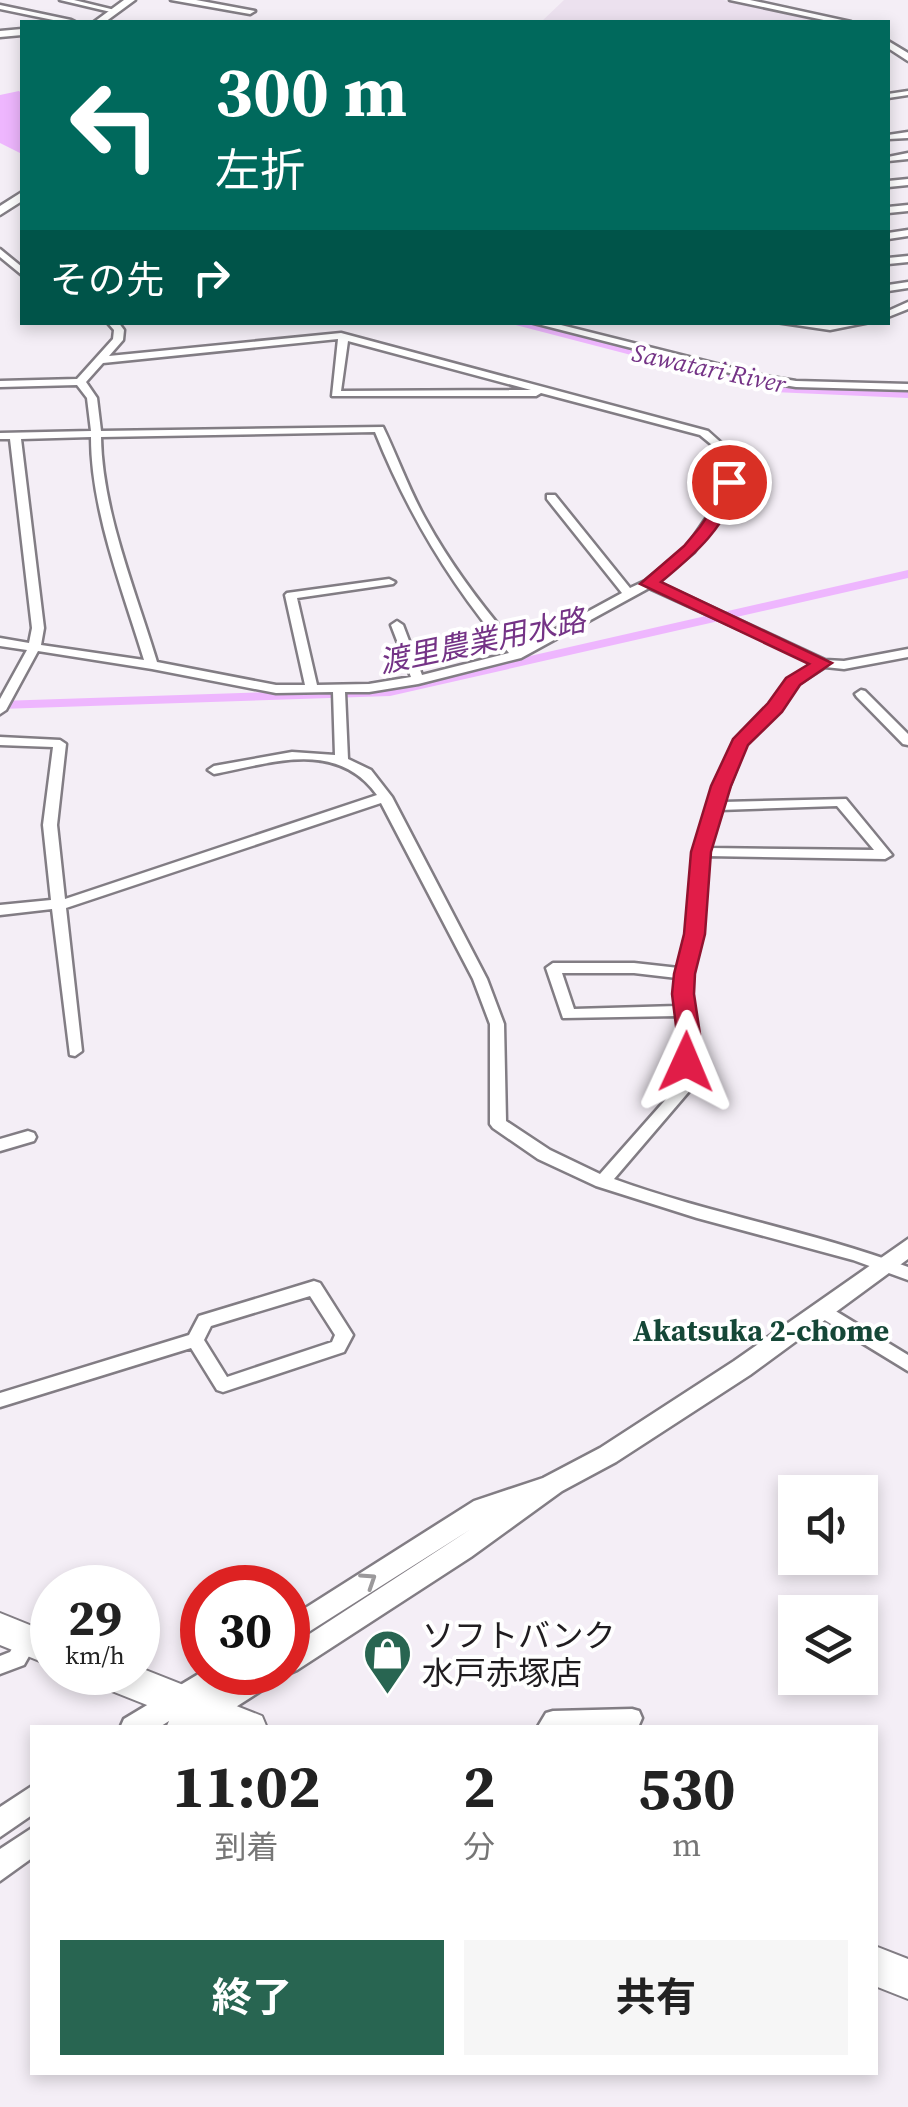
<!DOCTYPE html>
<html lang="ja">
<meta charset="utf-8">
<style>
body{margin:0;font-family:"Source Serif 4","Noto Sans JP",serif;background:#f6f6f6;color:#222;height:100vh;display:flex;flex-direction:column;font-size:38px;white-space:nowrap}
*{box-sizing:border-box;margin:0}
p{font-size:32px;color:#767676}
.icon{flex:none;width:55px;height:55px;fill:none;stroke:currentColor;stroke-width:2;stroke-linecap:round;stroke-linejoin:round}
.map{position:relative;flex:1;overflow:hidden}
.side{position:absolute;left:30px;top:1725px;width:848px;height:350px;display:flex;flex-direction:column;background:#fff;border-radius:0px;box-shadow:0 5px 15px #0003}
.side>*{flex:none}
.guide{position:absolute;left:20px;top:20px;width:870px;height:305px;border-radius:0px;box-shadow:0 5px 15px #0003;background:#00695c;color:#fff;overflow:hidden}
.tools{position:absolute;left:778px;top:1475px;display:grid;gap:20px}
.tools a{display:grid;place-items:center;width:100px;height:100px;border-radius:0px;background:#fff;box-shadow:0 5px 15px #0003;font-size:50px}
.speed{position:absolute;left:30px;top:1565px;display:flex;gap:20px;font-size:50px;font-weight:700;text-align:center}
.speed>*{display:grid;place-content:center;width:130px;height:130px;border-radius:50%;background:#fff;box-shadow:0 5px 15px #0003;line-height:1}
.speed small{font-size:25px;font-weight:400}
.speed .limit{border:15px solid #d22;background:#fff;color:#111}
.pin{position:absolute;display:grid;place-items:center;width:85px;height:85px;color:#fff;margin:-42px;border:5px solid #fff;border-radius:50%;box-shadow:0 2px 10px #0007}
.me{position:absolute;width:110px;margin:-55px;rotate:1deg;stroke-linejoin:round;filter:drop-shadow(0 0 8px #0008)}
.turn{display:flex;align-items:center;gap:35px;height:210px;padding:0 30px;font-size:45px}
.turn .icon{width:130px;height:130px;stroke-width:2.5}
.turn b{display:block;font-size:70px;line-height:85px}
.then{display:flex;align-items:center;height:95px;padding:0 30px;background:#0003;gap:20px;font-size:38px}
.eta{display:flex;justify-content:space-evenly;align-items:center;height:170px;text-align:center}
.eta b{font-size:60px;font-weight:700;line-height:70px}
.action{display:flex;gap:20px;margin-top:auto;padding:20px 30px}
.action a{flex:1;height:115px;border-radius:0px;background:#286551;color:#fff;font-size:40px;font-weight:700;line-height:115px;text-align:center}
.action a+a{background:#f6f6f6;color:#222}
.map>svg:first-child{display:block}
.built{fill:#ece1ef}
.water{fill:#eeb6fe}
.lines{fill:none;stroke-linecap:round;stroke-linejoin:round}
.canal{fill:#eeb6fe;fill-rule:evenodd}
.river{fill:#eeb6fe;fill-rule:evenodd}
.minor-casing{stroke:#827d84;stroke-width:5}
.tertiary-casing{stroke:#827d84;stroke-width:5}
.trunk-casing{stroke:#827d84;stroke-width:4}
.minor{fill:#fff;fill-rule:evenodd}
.tertiary{fill:#fff;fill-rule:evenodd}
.trunk{fill:#fff;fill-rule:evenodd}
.oneway{stroke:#9b999b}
.route{fill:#e11d48;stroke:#92132f;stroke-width:2.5}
.labels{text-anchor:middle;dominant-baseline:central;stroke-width:8;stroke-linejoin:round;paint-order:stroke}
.far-water-label{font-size:25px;font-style:italic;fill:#743386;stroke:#fff}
.water-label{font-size:30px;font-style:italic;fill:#743386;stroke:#fff}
.neighbourhood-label{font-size:30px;font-weight:bold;fill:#154737;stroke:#fff}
.near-poi-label{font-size:32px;fill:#201d20;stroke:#fff;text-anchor:start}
</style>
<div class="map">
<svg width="908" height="2107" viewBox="0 0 908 2107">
<rect width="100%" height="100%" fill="#f4eef6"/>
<path class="built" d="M 564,0 L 723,0 L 837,22 L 541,22 Z"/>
<path class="water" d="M 19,91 L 22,94 L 22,154 L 0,143 L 0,95 Z"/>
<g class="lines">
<path class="canal" d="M 908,570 L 908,578 L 390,696 L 0,709 L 0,701 L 390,688 Z"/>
<path class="river" d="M 504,322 L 539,322 L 774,380 L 908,386 L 908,398 L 774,392 Z"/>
<defs>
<path id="minor" d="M 60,0 L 74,0 L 119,11 L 115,13 Z
M 0,5 L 71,20 L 75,22 L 63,22 L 0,9 Z
M 908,91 L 908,95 L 888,98 L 888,94 Z
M 908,132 L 908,138 L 888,139 L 888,135 Z
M 908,153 L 908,159 L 888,161 L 888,157 Z
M 908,205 L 908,211 L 888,213 L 888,207 Z
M 908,230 L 908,236 L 888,239 L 888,233 Z
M 0,249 L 22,267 L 22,275 L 0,257 Z
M 908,256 L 908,262 L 888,264 L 888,258 Z
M 908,282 L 908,288 L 888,291 L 888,285 Z
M 908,302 L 908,309 L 888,317 L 888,311 Z
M 107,322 L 118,322 L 124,330 L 123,340 L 109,356 L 341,333 L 708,431 L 727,448 L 734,492 L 694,552 L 657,582 L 825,660 L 844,661 L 908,649 L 908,657 L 844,669 L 825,667 L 797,685 L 779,710 L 746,744 L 723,802 L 846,799 L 892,855 L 885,859 L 707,856 L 702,934 L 692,974 L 690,994 L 695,1035 L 691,1089 L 614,1179 C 710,1214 812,1231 908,1267 L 908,1280 L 853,1260 L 697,1218 L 596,1186 L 538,1159 L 493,1128 L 490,1124 L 490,1024 L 473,979 L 381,803 L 66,908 L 82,1051 L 75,1056 L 70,1055 L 52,909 L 0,915 L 0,905 L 51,900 L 43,825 L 53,747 L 0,745 L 0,737 L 60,740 L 66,744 L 57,825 L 65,899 L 377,795 C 337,739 271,763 214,774 L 208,770 L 214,766 L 292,752 L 335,755 L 333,692 L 276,693 L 152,669 L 38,651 L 6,710 L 0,714 L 0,699 L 27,650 L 0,646 L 0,638 L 29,643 L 32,628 L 10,439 L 0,439 L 0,433 L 91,431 L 87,398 L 77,385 L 0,387 L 0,381 L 77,379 L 113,339 L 114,330 ZM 338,339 L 332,396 L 536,396 L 541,393 L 700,435 L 717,449 L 724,492 L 686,548 L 645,581 L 630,588 L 555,495 L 547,495 L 547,499 L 622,593 L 519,649 C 484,609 452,567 426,520 C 409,490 398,458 383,427 L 101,431 L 97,398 L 86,382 L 103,363 ZM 348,341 L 531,390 L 341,391 ZM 375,432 C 408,514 451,586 509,653 L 422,675 L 403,625 L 397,621 L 391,625 L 411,677 L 369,684 L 317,685 L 297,598 L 393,584 L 395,582 L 389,579 L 287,593 L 285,595 L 305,685 L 276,685 L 157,662 C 136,592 102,511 101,437 ZM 91,437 C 91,511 123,591 144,660 L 41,645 L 44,628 L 21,439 ZM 649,588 L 814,663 L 789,679 L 771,704 L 735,740 L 714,786 L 694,852 L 688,934 L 679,968 L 634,963 L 553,963 L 546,968 L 563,1018 L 678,1016 L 681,1035 L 676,1088 L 600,1174 L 550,1150 L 506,1121 L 504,1024 L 487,979 L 392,797 L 371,770 L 348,759 L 345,692 L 369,692 L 418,684 L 521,658 ZM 837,806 L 874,850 L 709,848 L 720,810 ZM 562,973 L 634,973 L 677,978 L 677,1006 L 574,1009 Z
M 530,322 L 549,322 L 765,376 L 796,381 L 908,384 L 908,390 L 796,387 L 765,382 Z
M 776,322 L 870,322 L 830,330 Z
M 861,690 L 865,691 L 908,734 L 908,745 L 903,744 L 857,697 L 855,694 Z
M 28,1131 L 34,1133 L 36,1137 L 34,1141 L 0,1151 L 0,1139 Z
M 314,1281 L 320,1283 L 353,1335 L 344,1352 L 223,1392 L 217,1390 L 191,1348 L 0,1407 L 0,1393 L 189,1335 L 199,1316 ZM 310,1296 L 335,1335 L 332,1342 L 227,1377 L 204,1340 L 211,1326 Z
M 824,1304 L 908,1355 L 908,1371 L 818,1316 L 816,1311 L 818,1306 Z
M 28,1631 L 35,1634 L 38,1640 L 24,1665 L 0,1674 L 0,1656 L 10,1652 L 21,1634 Z
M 632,1709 L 639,1711 L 642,1718 L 639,1725 L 632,1727 L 537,1728 L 546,1713 L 553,1711 Z"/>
<path id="tertiary" d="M 124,0 L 135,0 L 105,22 L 94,22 Z
M 171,0 L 196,0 L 255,11 L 250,14 Z
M 730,0 L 750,0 L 851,22 L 833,22 Z
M 22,29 L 22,35 L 0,37 L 0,31 Z
M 888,41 L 908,53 L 908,61 L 888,48 Z
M 908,179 L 908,185 L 888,187 L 888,181 Z
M 22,192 L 22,201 L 0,215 L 0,206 Z
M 908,1239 L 908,1259 L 750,1375 L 616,1462 L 562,1491 L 471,1557 L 297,1670 L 288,1674 L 284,1672 L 288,1672 L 288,1648 L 471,1529 L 288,1645 L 288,1619 L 474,1501 L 543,1478 L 600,1448 L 734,1361 Z
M 202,1672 L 239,1672 L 236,1678 L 245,1672 L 282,1672 L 278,1680 L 203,1728 L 166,1728 L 169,1721 L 158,1728 L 120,1728 L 124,1719 Z
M 32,1786 L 32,1815 L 0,1837 L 0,1807 Z
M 32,1828 L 32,1858 L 0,1881 L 0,1849 Z"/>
<path id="trunk" d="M 0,1613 L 52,1634 L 52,1666 L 0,1645 Z
M 138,1667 L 262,1716 L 267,1728 L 205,1728 L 94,1684 L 89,1672 L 138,1672 Z
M 875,1946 L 908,1959 L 908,1999 L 875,1986 Z"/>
</defs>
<use href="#minor" class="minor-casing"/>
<use href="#tertiary" class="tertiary-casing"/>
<use href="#trunk" class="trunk-casing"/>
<use href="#minor" class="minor"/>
<use href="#tertiary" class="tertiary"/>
<use href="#trunk" class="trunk"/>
</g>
<defs><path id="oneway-chevron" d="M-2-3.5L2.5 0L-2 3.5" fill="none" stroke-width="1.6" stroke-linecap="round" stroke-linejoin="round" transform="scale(2.5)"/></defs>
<use class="oneway" href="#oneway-chevron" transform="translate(369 1580) rotate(-33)"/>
<path class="route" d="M 723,478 L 737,482 C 729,525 694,555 661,582 L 832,663 L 800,685 L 782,712 L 748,745 L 731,786 L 711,852 L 705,934 L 695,974 L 694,994 L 700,1034 L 697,1062 L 686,1070 L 674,1062 L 677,1034 L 672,994 L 674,974 L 684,934 L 691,852 L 711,786 L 733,739 L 768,703 L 786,678 L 809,664 L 640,584 L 684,546 L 700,527 L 717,502 Z"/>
<defs>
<symbol id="shop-pin" viewBox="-11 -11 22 30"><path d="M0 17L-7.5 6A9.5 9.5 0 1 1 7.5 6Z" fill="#286551" stroke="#fff"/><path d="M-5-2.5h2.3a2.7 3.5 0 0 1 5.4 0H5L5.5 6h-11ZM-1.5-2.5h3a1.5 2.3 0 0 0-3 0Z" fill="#fff"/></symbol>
</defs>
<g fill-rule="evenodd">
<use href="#shop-pin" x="360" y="1626" width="55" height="75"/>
</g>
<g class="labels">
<g class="far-water-label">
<text transform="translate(709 368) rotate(12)">Sawatari River</text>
</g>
<g class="water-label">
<text transform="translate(482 641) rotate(-12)">渡里農業用水路</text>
</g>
<g class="neighbourhood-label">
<text x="761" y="1330">Akatsuka 2-chome</text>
</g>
<g class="near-poi-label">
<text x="422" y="1636">ソフトバンク<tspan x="422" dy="37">水戸赤塚店</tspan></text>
</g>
</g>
</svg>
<div class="tools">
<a><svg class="icon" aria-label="sound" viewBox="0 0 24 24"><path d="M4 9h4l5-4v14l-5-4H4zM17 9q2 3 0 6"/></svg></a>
<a><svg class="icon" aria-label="layers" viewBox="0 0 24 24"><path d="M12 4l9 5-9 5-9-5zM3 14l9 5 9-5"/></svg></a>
</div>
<div class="speed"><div>29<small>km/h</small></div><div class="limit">30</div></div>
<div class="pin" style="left:729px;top:482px;background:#d93025"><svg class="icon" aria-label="arrive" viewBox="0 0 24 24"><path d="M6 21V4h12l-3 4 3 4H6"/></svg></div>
<svg class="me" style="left:686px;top:1062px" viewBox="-20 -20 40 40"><path d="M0-17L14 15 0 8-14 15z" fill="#e11d48" stroke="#fff" stroke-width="4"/></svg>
<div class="guide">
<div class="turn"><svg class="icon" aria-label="left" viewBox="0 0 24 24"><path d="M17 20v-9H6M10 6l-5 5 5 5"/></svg><div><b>300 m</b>左折</div></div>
<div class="then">その先<svg class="icon" aria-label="right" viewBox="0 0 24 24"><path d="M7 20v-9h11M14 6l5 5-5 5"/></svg></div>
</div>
<section class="side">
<div class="eta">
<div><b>11:02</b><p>到着</p></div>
<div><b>2</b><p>分</p></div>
<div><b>530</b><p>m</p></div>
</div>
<div class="action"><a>終了</a><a>共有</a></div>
</section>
</div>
